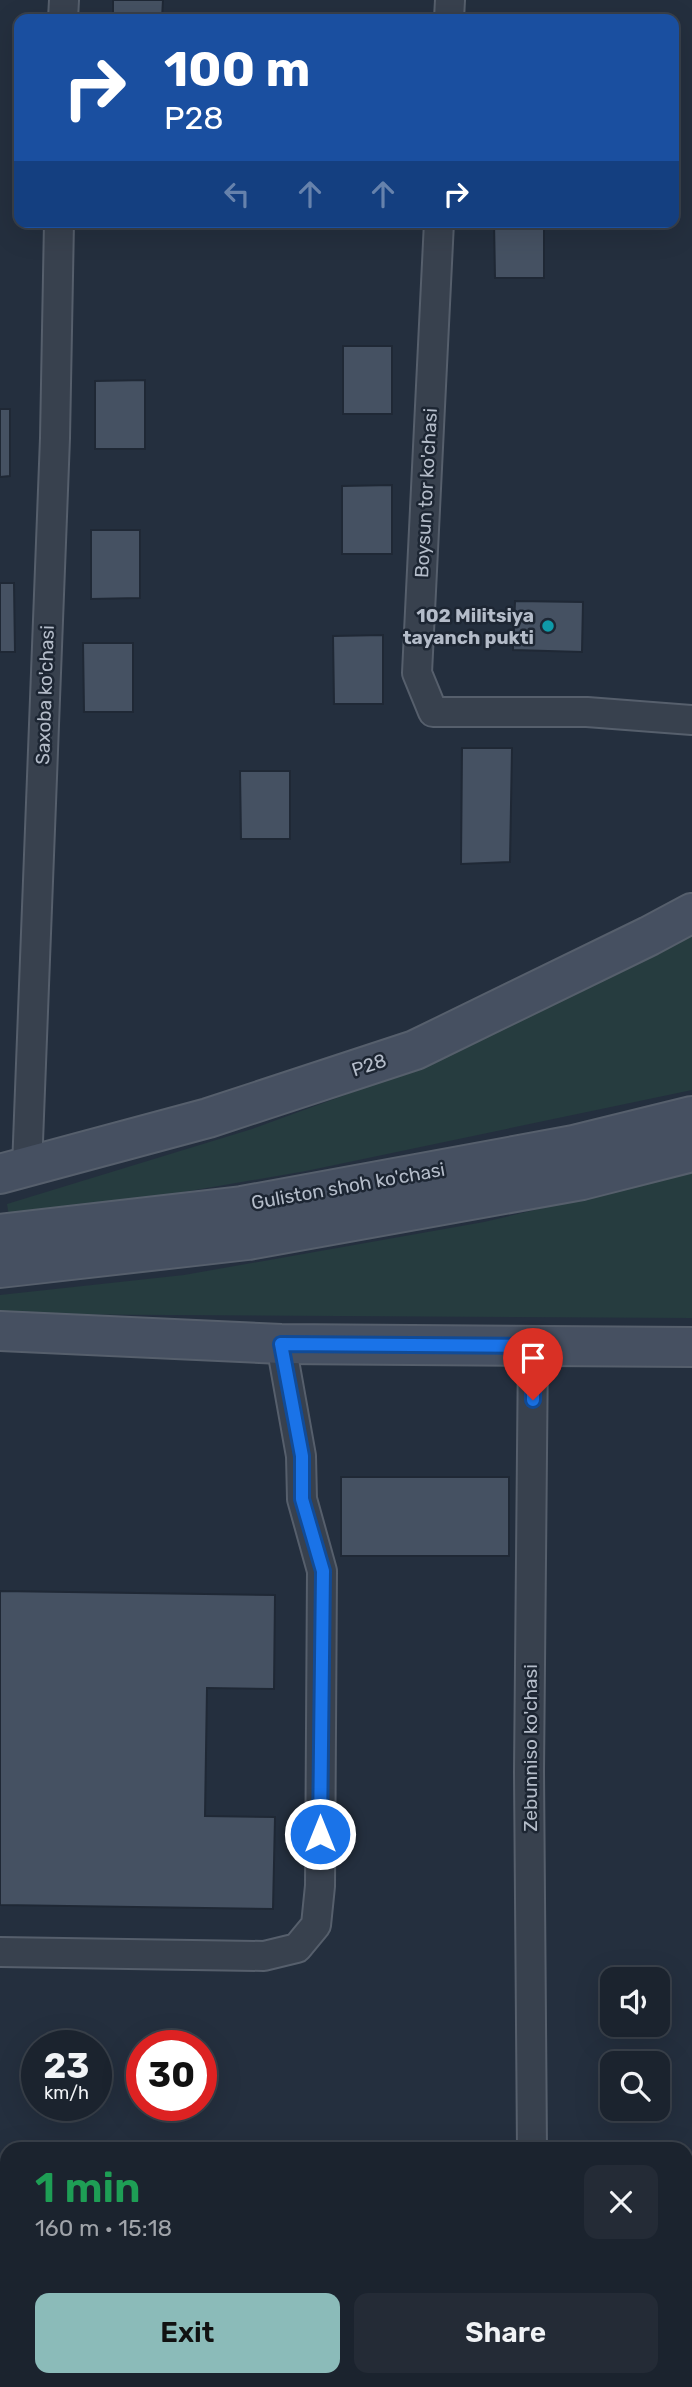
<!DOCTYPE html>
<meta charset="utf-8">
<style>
body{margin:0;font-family:Rubik,sans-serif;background:#242b36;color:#f1f3f6;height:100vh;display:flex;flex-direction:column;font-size:26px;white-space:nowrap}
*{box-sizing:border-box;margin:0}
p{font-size:23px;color:#a0a4aa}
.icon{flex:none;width:38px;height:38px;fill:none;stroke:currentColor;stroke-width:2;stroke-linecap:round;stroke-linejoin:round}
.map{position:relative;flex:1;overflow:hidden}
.panel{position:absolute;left:0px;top:2142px;width:693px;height:245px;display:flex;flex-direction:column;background:#1b232e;border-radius:21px 21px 0 0;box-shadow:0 7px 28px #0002,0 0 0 2px #39404a}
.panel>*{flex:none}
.hud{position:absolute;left:14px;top:14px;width:665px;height:214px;border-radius:14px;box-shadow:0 7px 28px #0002,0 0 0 2px #39404a;background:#1a4fa0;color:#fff;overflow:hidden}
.buttons{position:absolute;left:600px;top:1967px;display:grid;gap:14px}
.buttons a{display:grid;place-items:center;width:70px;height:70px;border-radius:14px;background:#1b232e;box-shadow:0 7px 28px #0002,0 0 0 2px #39404a;font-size:35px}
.speed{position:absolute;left:21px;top:2030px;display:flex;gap:14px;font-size:35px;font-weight:700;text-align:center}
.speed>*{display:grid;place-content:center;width:91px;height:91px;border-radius:50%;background:#1b232e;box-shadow:0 7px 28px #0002,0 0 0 2px #39404a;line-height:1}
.speed small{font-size:18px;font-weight:400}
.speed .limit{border:10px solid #d22;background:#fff;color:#111}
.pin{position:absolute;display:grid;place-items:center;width:60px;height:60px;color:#fff;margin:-72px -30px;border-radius:50% 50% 50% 0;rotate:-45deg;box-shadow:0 0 7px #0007}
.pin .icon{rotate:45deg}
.me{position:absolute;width:77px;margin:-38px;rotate:0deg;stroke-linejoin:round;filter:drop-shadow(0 0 5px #0008)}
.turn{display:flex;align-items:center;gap:24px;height:147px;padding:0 35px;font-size:32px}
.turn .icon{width:91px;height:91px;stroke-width:2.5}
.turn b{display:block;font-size:49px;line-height:60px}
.lanes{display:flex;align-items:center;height:66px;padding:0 35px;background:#0003;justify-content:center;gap:35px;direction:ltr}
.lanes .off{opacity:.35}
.round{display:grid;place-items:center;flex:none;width:74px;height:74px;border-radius:14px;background:#242b36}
.overview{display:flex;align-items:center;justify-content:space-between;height:119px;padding:0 35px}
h1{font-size:42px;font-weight:600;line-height:52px;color:#1e9e55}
.cta{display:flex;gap:14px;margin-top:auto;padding:14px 35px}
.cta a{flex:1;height:80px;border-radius:14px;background:#8bbbb9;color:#111;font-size:28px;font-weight:600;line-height:80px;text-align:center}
.cta a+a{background:#242b36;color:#f1f3f6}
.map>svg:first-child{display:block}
.green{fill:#263c3f}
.building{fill:#455162;stroke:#1f2835;stroke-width:2}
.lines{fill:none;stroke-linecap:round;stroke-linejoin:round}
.street-casing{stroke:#565f6c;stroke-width:32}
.secondary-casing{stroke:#565f6c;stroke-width:42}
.street{stroke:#38414e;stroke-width:28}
.secondary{stroke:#465061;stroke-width:38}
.route-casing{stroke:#114b97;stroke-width:18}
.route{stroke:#1a73e8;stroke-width:12}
.culture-dot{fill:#0f9aa8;stroke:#1d2633;stroke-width:2.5}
.labels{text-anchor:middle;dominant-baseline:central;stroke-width:5;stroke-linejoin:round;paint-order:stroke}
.street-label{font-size:19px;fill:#b4bcc9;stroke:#1d2633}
.poi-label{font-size:19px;font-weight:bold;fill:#b4bcc9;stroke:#1d2633;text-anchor:end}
</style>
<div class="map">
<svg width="692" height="2387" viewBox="0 0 692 2387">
<rect width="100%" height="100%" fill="#242f3e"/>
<path class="green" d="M 692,935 L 692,1090 L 306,1171 L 10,1222 L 7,1204 L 252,1129 L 427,1065 Z
M 692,1173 L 692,1318 L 0,1314 L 0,1295 L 184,1275 L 484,1222 Z"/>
<path class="building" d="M 113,0 L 163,0 L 162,19 L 113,19 Z
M 494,222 L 544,222 L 544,278 L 495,278 Z
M 343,346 L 392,346 L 392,414 L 343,414 Z
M 145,380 L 145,449 L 95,449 L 95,381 Z
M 0,409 L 10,409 L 10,476 L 0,477 Z
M 392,485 L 392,554 L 342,554 L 342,486 Z
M 91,530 L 140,530 L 140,598 L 91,599 Z
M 0,583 L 14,583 L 15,652 L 0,652 Z
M 515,601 L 583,602 L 582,652 L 513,650 Z
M 383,635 L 383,704 L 334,704 L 333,636 Z
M 83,643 L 133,643 L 133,712 L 84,712 Z
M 462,748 L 512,748 L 510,862 L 461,864 Z
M 240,771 L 290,771 L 290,839 L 241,839 Z
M 341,1477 L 509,1477 L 509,1556 L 341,1556 Z
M 0,1591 L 275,1595 L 274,1689 L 207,1688 L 205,1816 L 275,1817 L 273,1909 L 0,1905 Z
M 7,2314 L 7,2380 L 80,2380 L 80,2382 L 0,2382 L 0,2315 Z
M 93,2380 L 180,2380 L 180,2382 L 93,2382 Z
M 432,2380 L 501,2380 L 500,2387 L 432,2387 Z"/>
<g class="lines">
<defs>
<path id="street" d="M 63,19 L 64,0
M 449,19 L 450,0
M 439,222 L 417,673 L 433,712 L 587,712 L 692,720
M 27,1168 L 55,438 L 59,222
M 0,1952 L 264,1956 L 297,1948 L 316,1925 L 320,1886 L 322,1571 L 302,1499 L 301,1456 L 281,1344
M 532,2149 L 529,1772 L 533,1346
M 530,2387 L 530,2380"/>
<path id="secondary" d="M 0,1174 L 208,1118 L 415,1050 L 649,936 L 692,913
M 0,1234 L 242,1206 L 574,1145 L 692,1116
M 0,1268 L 248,1240 L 582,1180 L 692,1152
M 0,1331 L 281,1344 L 692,1347"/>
</defs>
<use href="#street" class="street-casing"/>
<use href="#secondary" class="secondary-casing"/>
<use href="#street" class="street"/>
<use href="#secondary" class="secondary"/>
</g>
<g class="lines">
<defs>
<path id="route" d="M 320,1834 L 323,1571 L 302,1499 L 302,1456 L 281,1344 L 533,1346 L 533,1400"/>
</defs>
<use href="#route" class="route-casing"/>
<use href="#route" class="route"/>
</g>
<circle class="culture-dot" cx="548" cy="626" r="7"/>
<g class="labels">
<g class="street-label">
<text transform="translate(426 493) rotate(-87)">Boysun tor ko'chasi</text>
<text transform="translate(45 695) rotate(-88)">Saxoba ko'chasi</text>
<text transform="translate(369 1065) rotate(-18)">Р28</text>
<text transform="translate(348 1186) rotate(-10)">Guliston shoh ko'chasi</text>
<text transform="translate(530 1748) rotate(-90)">Zebunniso ko'chasi</text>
</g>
<g class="poi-label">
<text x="534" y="615">102 Militsiya<tspan x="534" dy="22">tayanch pukti</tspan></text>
</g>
</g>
</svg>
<div class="buttons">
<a><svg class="icon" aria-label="sound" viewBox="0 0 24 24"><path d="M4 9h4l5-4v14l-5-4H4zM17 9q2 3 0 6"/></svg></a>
<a><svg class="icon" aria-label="search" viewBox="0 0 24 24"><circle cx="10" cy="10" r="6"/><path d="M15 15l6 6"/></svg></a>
</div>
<div class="speed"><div>23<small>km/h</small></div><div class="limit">30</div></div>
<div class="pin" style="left:533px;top:1400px;background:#d93025"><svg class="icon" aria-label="arrive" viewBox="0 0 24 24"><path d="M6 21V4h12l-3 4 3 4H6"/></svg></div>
<svg class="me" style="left:320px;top:1834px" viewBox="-20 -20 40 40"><circle r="17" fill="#1a73e8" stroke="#fff" stroke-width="3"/><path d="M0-11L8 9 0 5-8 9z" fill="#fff"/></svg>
<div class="hud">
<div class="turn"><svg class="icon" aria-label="right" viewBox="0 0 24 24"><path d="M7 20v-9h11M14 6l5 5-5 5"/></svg><div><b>100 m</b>Р28</div></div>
<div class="lanes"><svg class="icon off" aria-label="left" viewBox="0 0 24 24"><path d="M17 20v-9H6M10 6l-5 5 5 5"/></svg><svg class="icon off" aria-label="ahead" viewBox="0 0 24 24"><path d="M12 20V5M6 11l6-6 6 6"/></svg><svg class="icon off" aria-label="ahead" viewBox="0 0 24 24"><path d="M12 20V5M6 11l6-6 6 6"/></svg><svg class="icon" aria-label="right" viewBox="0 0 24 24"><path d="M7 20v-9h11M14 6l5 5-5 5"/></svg></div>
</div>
<section class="panel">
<div class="overview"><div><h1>1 min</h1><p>160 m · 15:18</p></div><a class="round"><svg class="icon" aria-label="close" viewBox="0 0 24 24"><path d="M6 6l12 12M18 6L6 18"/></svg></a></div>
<div class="cta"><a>Exit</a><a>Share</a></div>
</section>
</div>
